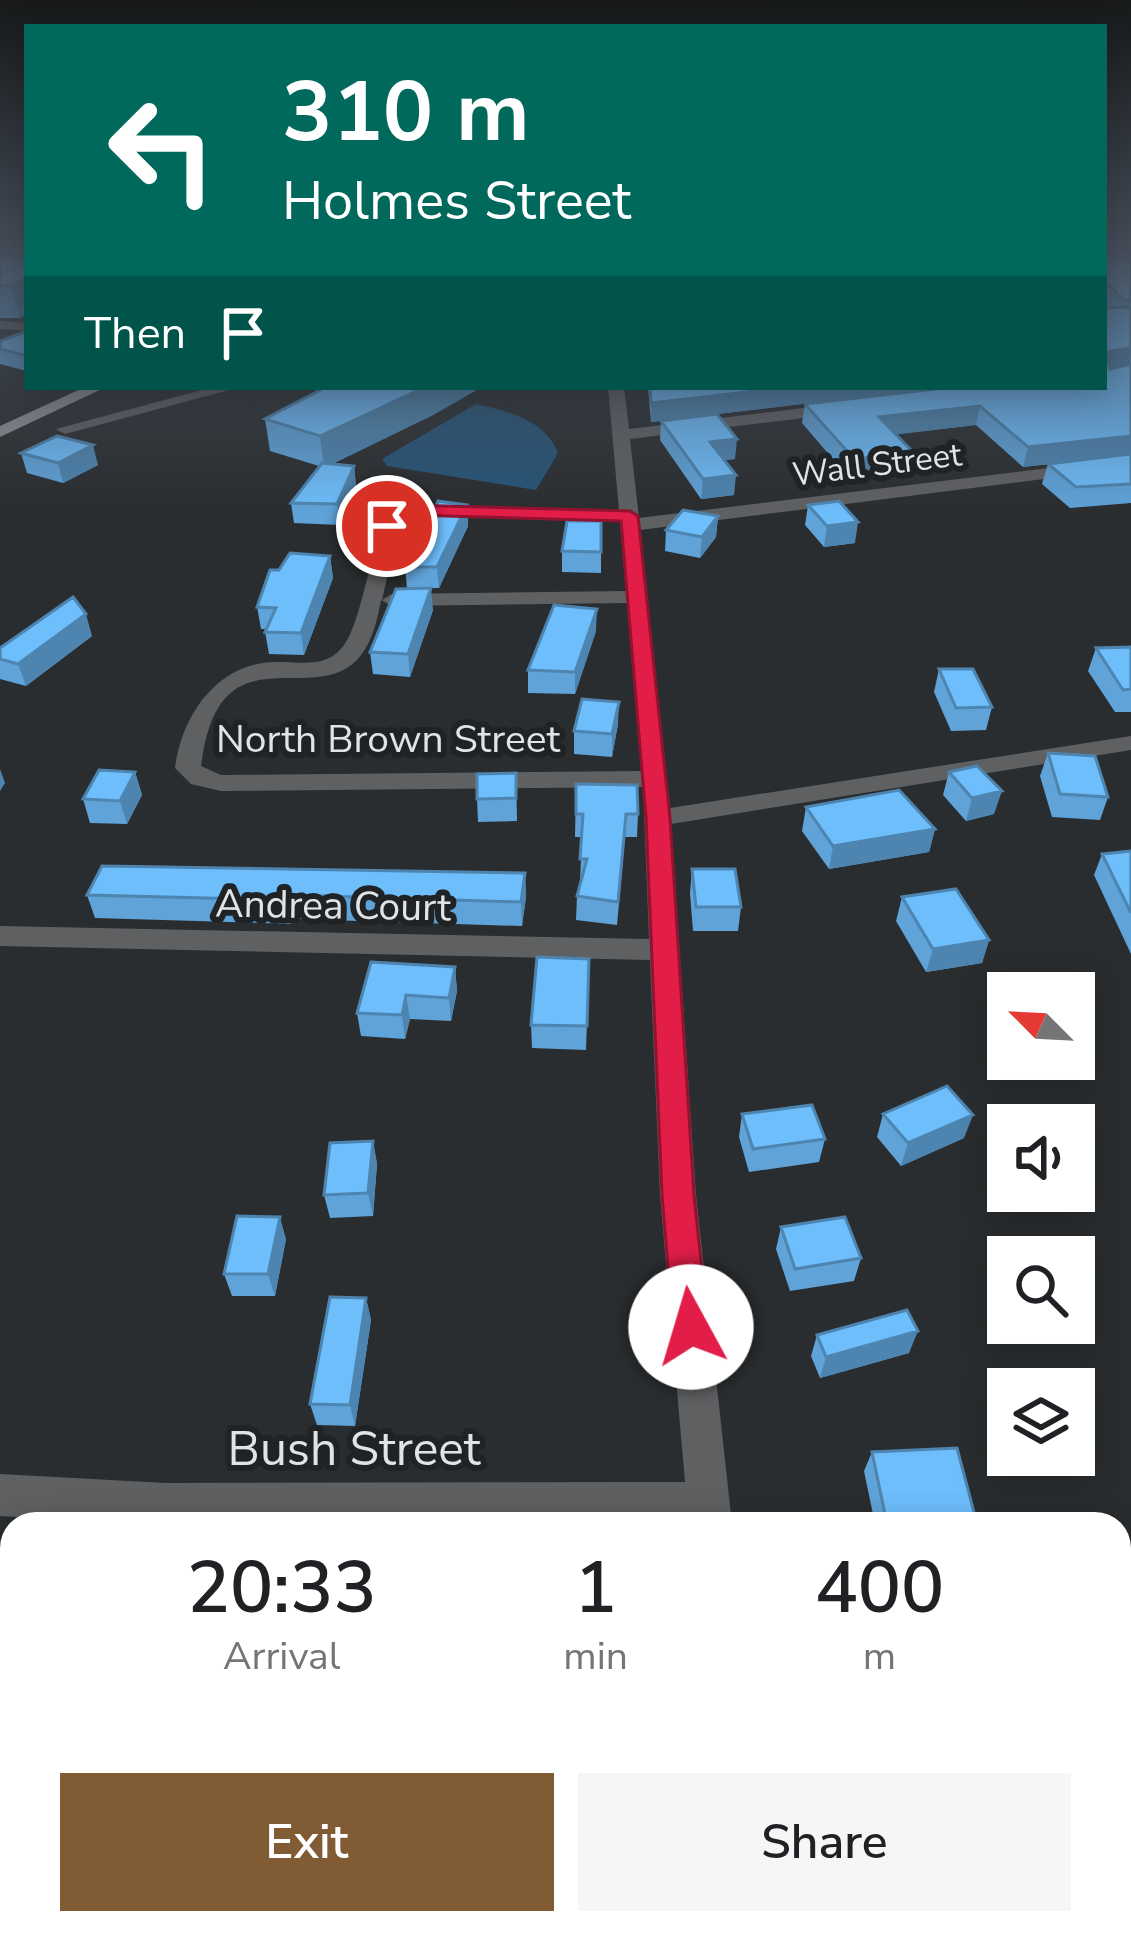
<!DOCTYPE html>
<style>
body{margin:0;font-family:"Nunito Sans",sans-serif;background:#f6f6f6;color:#202124;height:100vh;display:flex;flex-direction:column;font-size:45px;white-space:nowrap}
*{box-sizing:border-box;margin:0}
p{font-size:39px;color:#757577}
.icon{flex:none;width:66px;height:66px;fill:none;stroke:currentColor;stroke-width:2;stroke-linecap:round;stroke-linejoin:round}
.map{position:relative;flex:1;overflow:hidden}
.panel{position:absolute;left:0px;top:1512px;width:1131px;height:423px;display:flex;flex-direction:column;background:#fff;border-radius:36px 36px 0 0;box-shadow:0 6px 30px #0003}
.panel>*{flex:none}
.hud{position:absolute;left:24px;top:24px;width:1083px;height:366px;border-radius:0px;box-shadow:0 6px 30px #0003;background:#00695c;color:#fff;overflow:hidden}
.needle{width:78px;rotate:294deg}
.tools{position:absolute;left:987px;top:972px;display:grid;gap:24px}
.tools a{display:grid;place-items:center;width:108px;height:108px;border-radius:0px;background:#fff;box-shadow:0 6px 30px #0003;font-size:60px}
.pin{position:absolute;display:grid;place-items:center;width:102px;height:102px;color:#fff;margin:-51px;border:6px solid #fff;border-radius:50%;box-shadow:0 3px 12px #0007}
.me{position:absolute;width:132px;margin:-66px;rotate:354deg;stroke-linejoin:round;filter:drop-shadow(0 0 9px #0008)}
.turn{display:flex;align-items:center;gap:42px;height:252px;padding:0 60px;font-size:54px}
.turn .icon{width:156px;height:156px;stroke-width:2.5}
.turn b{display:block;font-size:84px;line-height:102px}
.then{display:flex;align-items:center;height:114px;padding:0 60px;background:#0003;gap:24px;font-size:45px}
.eta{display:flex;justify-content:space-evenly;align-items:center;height:204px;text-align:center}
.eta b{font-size:72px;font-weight:600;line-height:84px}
.primary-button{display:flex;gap:24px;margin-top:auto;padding:24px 60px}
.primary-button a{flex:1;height:138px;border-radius:0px;background:#815b34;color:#fff;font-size:48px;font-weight:600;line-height:138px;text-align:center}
.primary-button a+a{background:#f6f6f6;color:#202124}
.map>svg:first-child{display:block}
.green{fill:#265477}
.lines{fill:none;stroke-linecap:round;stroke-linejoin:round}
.minor{fill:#5f6062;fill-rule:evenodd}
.primary{fill:#909396;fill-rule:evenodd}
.wall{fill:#5fa3d9}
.shaded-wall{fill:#4d85b0}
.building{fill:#6ebefc;stroke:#4d85b0;stroke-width:3}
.route{fill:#e11d48;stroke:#92132f;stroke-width:3}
.labels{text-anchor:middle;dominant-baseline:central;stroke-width:12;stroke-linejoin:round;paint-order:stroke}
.far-street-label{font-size:33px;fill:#e1e3e4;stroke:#202325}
.street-label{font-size:39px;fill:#e1e3e4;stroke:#202325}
.near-street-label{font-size:48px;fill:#e1e3e4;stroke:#202325}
</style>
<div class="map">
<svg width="1131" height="1934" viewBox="0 0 1131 1934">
<rect width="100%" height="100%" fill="#2a2d2f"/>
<path class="green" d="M 476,404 C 508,411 545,420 558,453 L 536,490 L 387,466 L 382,459 Z"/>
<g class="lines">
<path class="minor" d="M 0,321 L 27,323 L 27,331 L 0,329 Z
M 213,387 L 240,387 L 65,434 L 56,429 Z
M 608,387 L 624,387 L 629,429 L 845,403 L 853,408 L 845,413 L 630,439 L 639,518 L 1131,458 L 1131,468 L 640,530 L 670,808 L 1131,736 L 1131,750 L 671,824 L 696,1195 L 732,1524 L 140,1524 L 0,1516 L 0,1474 L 165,1483 L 685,1482 L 660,1195 L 650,960 L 0,946 L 0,926 L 649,939 L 643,787 L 221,791 L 191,784 L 175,768 C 182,714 218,663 275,662 C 297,661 320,668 338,652 C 364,630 365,547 398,506 L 619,510 ZM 410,516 L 620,521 L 626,591 L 392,594 L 382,600 L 395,543 ZM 381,600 L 392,606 L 627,603 L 642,771 L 221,775 L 201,766 C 218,627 309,708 357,660 C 372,644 377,621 381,600 Z
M 722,1923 L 774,1923 L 777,1934 L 723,1934 Z"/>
<path class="primary" d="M 85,387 L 106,387 L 0,437 L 0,426 Z"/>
</g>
<path class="wall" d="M 0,246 L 27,246 L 27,313 L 20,318 L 0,318 Z
M 1104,246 L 1131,246 L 1131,503 L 1070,508 L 1042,484 L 1048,464 L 1023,467 L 976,425 L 896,434 L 910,473 L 850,479 L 802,423 L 805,404 L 1104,387 L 1107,308 L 1104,304 Z
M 27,331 L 27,371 L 0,364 L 0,341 Z
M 648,387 L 945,387 L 667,420 L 735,459 L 724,460 L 734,495 L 701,499 L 660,440 L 661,421 L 651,422 Z
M 435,414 L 332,464 L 354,466 L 356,486 L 340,525 L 294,523 L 291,503 L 319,466 L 270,451 L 265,419 Z
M 21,453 L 98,465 L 63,483 L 27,473 Z
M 467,505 L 468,526 L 439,588 L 407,588 L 405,567 L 414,560 Z
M 808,505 L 855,543 L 824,547 L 805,525 Z
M 718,516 L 716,537 L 700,558 L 665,551 L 666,530 Z
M 601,521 L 601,573 L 562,572 L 562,551 Z
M 330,556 L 333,578 L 304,655 L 269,654 L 265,632 L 266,629 L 261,629 L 257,607 L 279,570 Z
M 433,610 L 410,677 L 373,674 L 370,652 Z
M 596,631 L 575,694 L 528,693 L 528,670 Z
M 92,636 L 26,686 L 0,679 L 0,648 Z
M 1131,647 L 1131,712 L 1115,712 L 1088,671 L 1096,648 Z
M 939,669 L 992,707 L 986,730 L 951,731 L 934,692 Z
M 618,724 L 612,757 L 574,754 L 574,731 Z
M 1048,753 L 1108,797 L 1100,820 L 1052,817 L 1040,776 Z
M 135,772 L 142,795 L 127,824 L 90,823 L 83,799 Z
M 949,772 L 994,814 L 966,821 L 943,795 Z
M 516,773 L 517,821 L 478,822 L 477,799 Z
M 576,784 L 638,814 L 637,837 L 625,837 L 617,925 L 576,920 L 577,896 L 580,882 L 582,837 L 575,837 Z
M 806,807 L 935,829 L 929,852 L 829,869 L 802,831 Z
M 1131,851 L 1131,954 L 1094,875 L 1102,854 Z
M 692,869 L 741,907 L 738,931 L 693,931 L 690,893 Z
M 525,873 L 526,897 L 522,926 L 297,919 L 295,924 L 95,918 L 87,895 Z
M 902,897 L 989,940 L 982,963 L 926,972 L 896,921 Z
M 589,959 L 586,1050 L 532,1048 L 531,1025 Z
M 455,967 L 457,991 L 451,1021 L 410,1019 L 405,1039 L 361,1036 L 357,1013 Z
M 742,1114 L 825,1139 L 819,1162 L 749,1172 L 739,1137 Z
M 883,1114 L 964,1138 L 901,1166 L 877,1137 Z
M 373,1141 L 377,1164 L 373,1216 L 330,1218 L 324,1195 Z
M 781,1227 L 861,1258 L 854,1281 L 790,1291 L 776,1249 Z
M 286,1239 L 275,1296 L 232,1296 L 224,1274 Z
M 366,1298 L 371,1320 L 355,1426 L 317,1425 L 310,1404 Z
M 817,1335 L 909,1353 L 820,1378 L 811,1356 Z
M 872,1452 L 975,1516 L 970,1524 L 875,1524 L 864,1471 Z
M 1036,1923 L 1098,1923 L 1097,1934 L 1049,1934 L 1036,1927 Z"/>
<path class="shaded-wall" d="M 1104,246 L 1131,246 L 1131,253 L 1104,258 Z
M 27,276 L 27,313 L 20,318 L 11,286 Z
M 1131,348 L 1130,365 L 1104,369 L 1106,352 Z
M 425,387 L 482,387 L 435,414 L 324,468 L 320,436 Z
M 790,387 L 945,387 L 651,422 L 651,403 Z
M 980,406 L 976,425 L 876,437 L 879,417 Z
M 1131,436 L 1131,455 L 1023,467 L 1028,447 Z
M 737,439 L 735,459 L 708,462 L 710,442 Z
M 93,445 L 98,465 L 63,483 L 58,463 Z
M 914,453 L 910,473 L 850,479 L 854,459 Z
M 354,466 L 356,486 L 340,525 L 337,504 Z
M 736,475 L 734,495 L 701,499 L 703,479 Z
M 467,505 L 468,526 L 439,588 L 437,567 Z
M 718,516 L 716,537 L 700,558 L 702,537 Z
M 858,522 L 855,543 L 824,547 L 827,526 Z
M 330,556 L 333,578 L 304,655 L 301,633 Z
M 431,588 L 433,610 L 410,677 L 408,654 Z
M 597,609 L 596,631 L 575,694 L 575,672 Z
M 86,614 L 92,636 L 26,686 L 18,664 Z
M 619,702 L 618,724 L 612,757 L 612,734 Z
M 0,769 L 5,783 L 0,791 Z
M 135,772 L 142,795 L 127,824 L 120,801 Z
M 1002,791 L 994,814 L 966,821 L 972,798 Z
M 935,829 L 929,852 L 829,869 L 833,846 Z
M 525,873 L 526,897 L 522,926 L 521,902 Z
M 292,895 L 297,919 L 295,924 L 290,900 Z
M 989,940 L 982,963 L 926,972 L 933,949 Z
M 455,967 L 457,991 L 451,1021 L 449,998 Z
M 406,995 L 410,1019 L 405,1039 L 402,1015 Z
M 973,1115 L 964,1138 L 901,1166 L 908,1143 Z
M 373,1141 L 377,1164 L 373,1216 L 368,1193 Z
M 280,1217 L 286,1239 L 275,1296 L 268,1274 Z
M 366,1298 L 371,1320 L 355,1426 L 350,1405 Z
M 918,1331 L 909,1353 L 820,1378 L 826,1357 Z"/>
<path class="building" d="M 0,246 L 27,246 L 27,276 L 11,286 L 0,286 Z
M 1104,246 L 1106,246 L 1109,254 L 1131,251 L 1131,300 L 1123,300 L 1104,280 Z
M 1127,307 L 1131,309 L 1131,348 L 1106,352 L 1110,369 L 1131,364 L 1131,436 L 1028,447 L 980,406 L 879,417 L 914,453 L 854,459 L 805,404 L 952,387 L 1104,387 L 1104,308 Z
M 27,331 L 27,356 L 0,349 L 0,341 Z
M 326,387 L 425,387 L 320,436 L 265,419 Z
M 650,387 L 790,387 L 651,403 Z
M 717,414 L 737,439 L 710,442 L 736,475 L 703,479 L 661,421 Z
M 57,436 L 93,445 L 58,463 L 21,453 Z
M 1131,454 L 1131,484 L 1076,487 L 1048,464 Z
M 322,463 L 354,466 L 337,504 L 291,503 Z
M 438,501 L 467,505 L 437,567 L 405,567 L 414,560 Z
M 839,501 L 858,522 L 827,526 L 808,505 Z
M 683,510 L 718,516 L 702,537 L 666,530 Z
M 567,521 L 601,521 L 601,552 L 562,551 Z
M 290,553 L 330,556 L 301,633 L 265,632 L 276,608 L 257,607 L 270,570 L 279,570 Z
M 431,588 L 408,654 L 370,652 L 396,589 Z
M 73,597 L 86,614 L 18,664 L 0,659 L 0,648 Z
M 554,605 L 597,609 L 575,672 L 528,670 Z
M 1131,647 L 1131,689 L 1123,690 L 1096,648 Z
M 939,669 L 973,669 L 992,707 L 956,708 Z
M 582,699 L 619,702 L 612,734 L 574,731 Z
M 1048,753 L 1095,756 L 1108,797 L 1060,794 Z
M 977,766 L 1002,791 L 972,798 L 949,772 Z
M 99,770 L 135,772 L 120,801 L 83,799 Z
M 516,773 L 516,798 L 477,799 L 477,774 Z
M 576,784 L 637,785 L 638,814 L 626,814 L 618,902 L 577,896 L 587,859 L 580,859 L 583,814 L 576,814 Z
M 899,790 L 935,829 L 833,846 L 806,807 Z
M 1131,851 L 1131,913 L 1102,854 Z
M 102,866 L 525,873 L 521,902 L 292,895 L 290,900 L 87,895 Z
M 692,869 L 735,869 L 741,907 L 696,907 Z
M 956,889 L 989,940 L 933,949 L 902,897 Z
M 537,957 L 589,959 L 587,1026 L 531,1025 Z
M 371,962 L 455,967 L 449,998 L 406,995 L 402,1015 L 357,1013 Z
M 947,1086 L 973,1115 L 908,1143 L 883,1114 Z
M 812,1105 L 825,1139 L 753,1149 L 742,1114 Z
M 373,1141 L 368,1193 L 324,1195 L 330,1143 Z
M 237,1216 L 280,1217 L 268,1274 L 224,1274 Z
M 845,1217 L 861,1258 L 795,1269 L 781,1227 Z
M 330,1297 L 366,1298 L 350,1405 L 310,1404 Z
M 907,1310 L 918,1331 L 826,1357 L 817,1335 Z
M 957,1448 L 975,1516 L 886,1519 L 872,1452 Z
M 12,1599 L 12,1633 L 3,1633 Z
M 1063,1923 L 1098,1923 L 1097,1934 L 1084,1934 Z"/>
<linearGradient id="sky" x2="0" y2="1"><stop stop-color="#17191a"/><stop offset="0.48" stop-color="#444c58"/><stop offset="1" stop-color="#444c58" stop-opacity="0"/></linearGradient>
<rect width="1131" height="516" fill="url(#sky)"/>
<path class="route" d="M 405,505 L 630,511 L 638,516 L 670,818 L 694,1195 L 708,1327 L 703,1338 L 691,1343 L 678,1338 L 673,1327 L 662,1195 L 646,818 L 621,521 L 409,515 L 393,530 L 381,530 L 381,523 Z"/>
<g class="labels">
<g class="far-street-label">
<text transform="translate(877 465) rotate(-7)">Wall Street</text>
</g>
<g class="street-label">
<text x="388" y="739">North Brown Street</text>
<text transform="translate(333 906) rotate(1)">Andrea Court</text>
</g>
<g class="near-street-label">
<text x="354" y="1449">Bush Street</text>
</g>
</g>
</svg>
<div class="tools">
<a><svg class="needle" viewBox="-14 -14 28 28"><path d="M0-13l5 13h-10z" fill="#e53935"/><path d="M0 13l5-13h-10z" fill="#757577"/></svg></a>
<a><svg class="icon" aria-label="sound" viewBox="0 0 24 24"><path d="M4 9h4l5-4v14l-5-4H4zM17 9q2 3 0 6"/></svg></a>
<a><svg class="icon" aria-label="search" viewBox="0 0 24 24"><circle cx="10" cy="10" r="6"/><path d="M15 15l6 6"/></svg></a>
<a><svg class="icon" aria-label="layers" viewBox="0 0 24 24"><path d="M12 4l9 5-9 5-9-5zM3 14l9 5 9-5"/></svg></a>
</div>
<div class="pin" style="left:387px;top:526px;background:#d93025"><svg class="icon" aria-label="arrive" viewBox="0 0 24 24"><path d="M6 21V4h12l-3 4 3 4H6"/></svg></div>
<svg class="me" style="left:691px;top:1327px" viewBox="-20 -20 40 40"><circle r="19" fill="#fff"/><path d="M0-13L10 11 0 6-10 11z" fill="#e11d48"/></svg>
<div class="hud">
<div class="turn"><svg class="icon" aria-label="left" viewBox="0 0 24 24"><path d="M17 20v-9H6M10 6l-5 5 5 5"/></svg><div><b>310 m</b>Holmes Street</div></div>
<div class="then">Then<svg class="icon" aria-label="arrive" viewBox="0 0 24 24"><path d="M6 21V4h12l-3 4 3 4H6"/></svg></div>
</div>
<section class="panel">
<div class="eta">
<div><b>20:33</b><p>Arrival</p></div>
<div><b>1</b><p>min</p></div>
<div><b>400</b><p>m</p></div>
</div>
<div class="primary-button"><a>Exit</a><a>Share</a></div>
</section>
</div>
